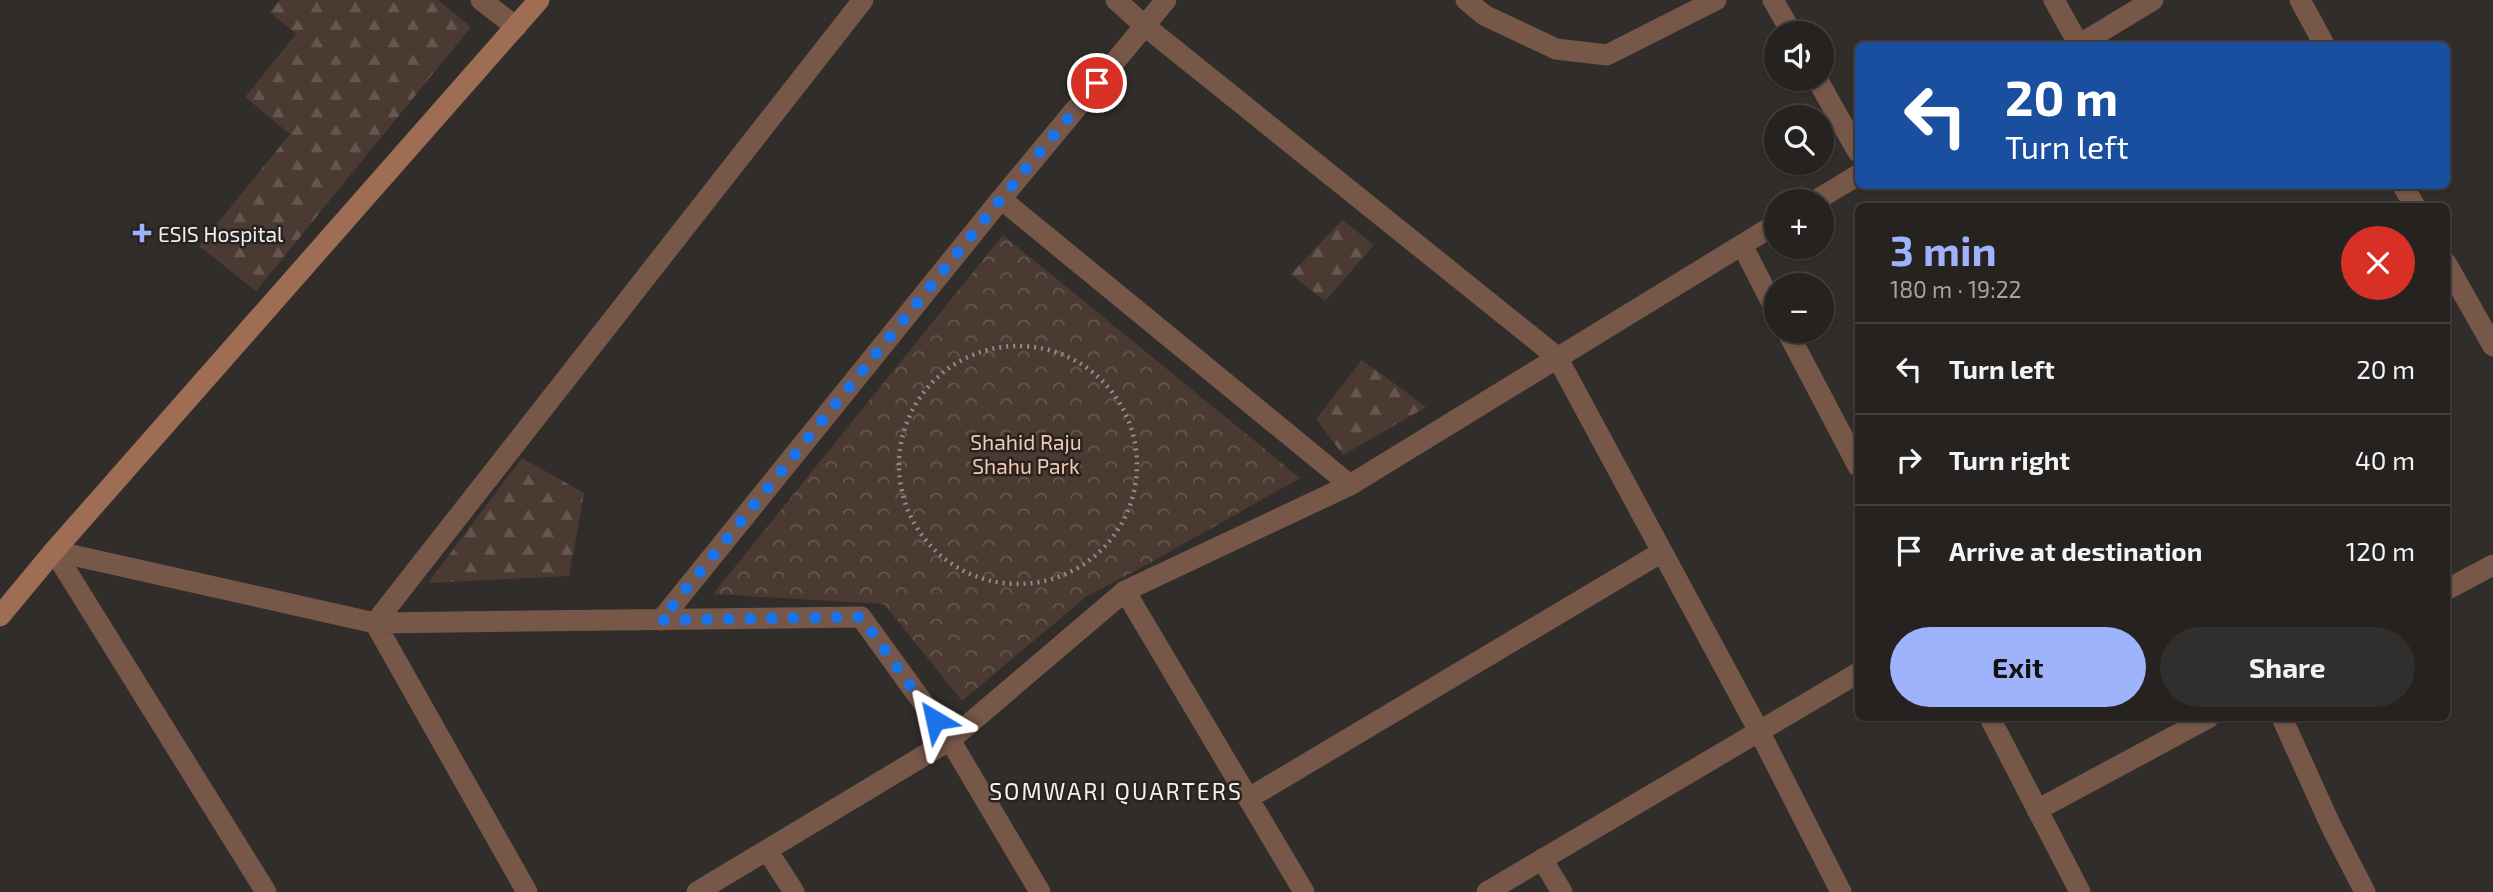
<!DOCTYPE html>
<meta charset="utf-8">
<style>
body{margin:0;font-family:"Exo 2",sans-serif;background:#312f2d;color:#f1f3f6;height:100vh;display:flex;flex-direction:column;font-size:26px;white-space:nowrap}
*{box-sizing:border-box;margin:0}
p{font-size:23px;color:#a3a4a5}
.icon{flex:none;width:38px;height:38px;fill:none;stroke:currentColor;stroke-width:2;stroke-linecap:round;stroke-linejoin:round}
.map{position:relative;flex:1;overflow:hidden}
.side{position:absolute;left:1855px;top:203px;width:595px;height:518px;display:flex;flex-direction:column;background:#252220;border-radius:10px;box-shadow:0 2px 5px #0004,0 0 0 2px #423f3e}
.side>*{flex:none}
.top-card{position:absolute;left:1855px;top:42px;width:595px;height:147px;border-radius:10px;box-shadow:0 2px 5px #0004,0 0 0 2px #423f3e;background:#1a4fa0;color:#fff;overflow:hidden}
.controls{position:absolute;left:1764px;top:21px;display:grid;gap:14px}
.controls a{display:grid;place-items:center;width:70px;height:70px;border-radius:50%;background:#252220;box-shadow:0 2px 5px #0004,0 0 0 2px #423f3e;font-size:35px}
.pin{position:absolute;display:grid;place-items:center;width:60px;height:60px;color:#fff;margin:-30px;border:4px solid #fff;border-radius:50%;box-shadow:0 2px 7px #0007}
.me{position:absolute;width:77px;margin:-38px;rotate:324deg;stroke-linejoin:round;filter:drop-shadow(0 0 5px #0008)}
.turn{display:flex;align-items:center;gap:24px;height:147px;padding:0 35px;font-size:32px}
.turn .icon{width:91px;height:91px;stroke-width:2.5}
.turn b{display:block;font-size:49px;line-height:60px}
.round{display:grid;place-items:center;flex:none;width:74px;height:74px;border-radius:37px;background:#312f2d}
.summary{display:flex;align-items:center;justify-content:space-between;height:119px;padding:0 35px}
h1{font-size:42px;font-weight:700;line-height:52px;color:#9fb3fd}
.primary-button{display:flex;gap:14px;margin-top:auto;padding:14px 35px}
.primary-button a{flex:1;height:80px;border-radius:42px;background:#9fb3fd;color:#111;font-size:28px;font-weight:700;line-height:80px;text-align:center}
.primary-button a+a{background:#312f2d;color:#f1f3f6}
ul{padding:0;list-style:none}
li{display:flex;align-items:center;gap:21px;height:91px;padding:0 35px;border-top:2px solid #423f3e}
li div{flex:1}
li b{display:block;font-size:26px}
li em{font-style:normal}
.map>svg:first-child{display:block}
.forest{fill:url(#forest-firs)}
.park{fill:url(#park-crowns)}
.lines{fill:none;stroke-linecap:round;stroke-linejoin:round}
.path{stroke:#8f8c8a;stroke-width:4.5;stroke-dasharray:2 5;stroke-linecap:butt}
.street{stroke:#765748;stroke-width:21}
.secondary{stroke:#9e6d54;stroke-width:21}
.route{stroke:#1a73e8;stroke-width:12;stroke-dasharray:0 21.6}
.poi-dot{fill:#9fb3fd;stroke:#272321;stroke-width:2.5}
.labels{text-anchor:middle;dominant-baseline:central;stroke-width:5;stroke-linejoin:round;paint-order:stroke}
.poi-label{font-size:21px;fill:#f3f1ef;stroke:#272321;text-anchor:start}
.park-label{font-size:21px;fill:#f7c9b2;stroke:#272321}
.neighbourhood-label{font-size:23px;letter-spacing:2px;fill:#f3f1ef;stroke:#272321}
</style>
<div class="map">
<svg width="2493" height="892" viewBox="0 0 2493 892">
<defs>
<pattern id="forest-firs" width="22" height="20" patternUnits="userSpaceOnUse" patternTransform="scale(1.75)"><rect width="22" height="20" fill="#4b3a31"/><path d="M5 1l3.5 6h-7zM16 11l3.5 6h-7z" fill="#65574f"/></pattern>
<pattern id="park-crowns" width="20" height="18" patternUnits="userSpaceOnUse" patternTransform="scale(1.75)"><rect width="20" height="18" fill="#4b3a31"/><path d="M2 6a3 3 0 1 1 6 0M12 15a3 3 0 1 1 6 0" fill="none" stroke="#65574f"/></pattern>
</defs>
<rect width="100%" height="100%" fill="#312d2b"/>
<path class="forest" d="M 280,0 L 438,0 L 471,27 L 256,291 L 199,246 L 290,134 L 245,97 L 296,34 L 270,12 Z
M 1342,220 L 1374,245 L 1325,301 L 1291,274 Z
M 1362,360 L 1426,407 L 1343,455 L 1316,419 Z
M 522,458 L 584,493 L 569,576 L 428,583 Z"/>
<path class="park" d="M 1003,235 L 1300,478 L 1150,563 L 1086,597 L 962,701 L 884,604 L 713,594 Z"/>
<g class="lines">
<path class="path" d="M899 465a119 119 0 1 1 238 0a119 119 0 1 1-238 0Z"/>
<path class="street" d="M 481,0 L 516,27
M 1116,0 L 1145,26 L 1557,357 L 1760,733 L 1841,892
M 1466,0 L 1484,15 L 1556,49 L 1607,55 L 1716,0
M 1773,0 L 1792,33
M 2054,0 L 2079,45
M 2300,0 L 2325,46
M 2077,46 L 2153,0
M 1817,79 L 1858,152
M 2403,186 L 2415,206
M 1001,199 L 1350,485
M 1815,201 L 1858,175
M 1742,245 L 1776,311
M 2446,263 L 2493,346
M 1787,331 L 1858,466
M 54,551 L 375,623 L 861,617 L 950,740 L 697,892
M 54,551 L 266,892
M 2446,590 L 2493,565
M 1125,591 L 1304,892
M 661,620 L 1001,199 L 1166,0
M 1990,718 L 2080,892
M 2282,718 L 2331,826 L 2365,892
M 1249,798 L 1662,552
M 2037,810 L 2208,718
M 767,850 L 794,892
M 1542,859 L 1562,892
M 527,892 L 375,623 L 863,0
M 1040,892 L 950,740 L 1125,591 L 1350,485 L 1776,224
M 1487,892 L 1858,673"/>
<path class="secondary" d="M 0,616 L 54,551 L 539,0"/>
</g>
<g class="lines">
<path class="route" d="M 935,720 L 861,617 L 661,620 L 1001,199 L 1097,83"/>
</g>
<path class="poi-dot" d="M138.5 222.5h7v7h7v7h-7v7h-7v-7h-7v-7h7z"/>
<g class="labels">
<g class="poi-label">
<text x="158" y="233">ESIS Hospital</text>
</g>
<g class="park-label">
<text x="1026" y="441">Shahid Raju<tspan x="1026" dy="24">Shahu Park</tspan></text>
</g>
<g class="neighbourhood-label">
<text x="1116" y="791">SOMWARI QUARTERS</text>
</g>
</g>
</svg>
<div class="controls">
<a><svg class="icon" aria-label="sound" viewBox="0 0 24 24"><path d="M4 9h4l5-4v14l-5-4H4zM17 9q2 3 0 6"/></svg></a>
<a><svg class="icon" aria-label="search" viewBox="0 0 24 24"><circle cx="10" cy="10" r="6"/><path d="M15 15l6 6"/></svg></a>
<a>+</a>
<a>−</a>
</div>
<div class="pin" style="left:1097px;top:83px;background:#d93025"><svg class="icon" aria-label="arrive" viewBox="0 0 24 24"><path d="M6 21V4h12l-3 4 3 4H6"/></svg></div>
<svg class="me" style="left:935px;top:720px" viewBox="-20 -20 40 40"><path d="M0-17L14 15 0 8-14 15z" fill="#1a73e8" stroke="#fff" stroke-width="4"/></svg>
<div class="top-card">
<div class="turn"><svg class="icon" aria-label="left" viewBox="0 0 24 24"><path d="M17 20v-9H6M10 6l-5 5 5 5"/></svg><div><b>20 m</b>Turn left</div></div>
</div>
<section class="side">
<div class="summary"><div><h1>3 min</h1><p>180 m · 19:22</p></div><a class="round" style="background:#d93025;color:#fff"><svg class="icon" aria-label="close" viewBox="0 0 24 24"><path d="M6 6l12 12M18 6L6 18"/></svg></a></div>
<ul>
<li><svg class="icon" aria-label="left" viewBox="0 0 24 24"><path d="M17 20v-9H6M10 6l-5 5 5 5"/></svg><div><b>Turn left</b></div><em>20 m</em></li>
<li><svg class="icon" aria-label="right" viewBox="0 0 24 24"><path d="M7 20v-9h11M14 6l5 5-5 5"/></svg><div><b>Turn right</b></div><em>40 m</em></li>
<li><svg class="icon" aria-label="arrive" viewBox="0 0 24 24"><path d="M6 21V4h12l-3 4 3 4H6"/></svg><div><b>Arrive at destination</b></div><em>120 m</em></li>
</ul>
<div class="primary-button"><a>Exit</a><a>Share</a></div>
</section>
</div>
